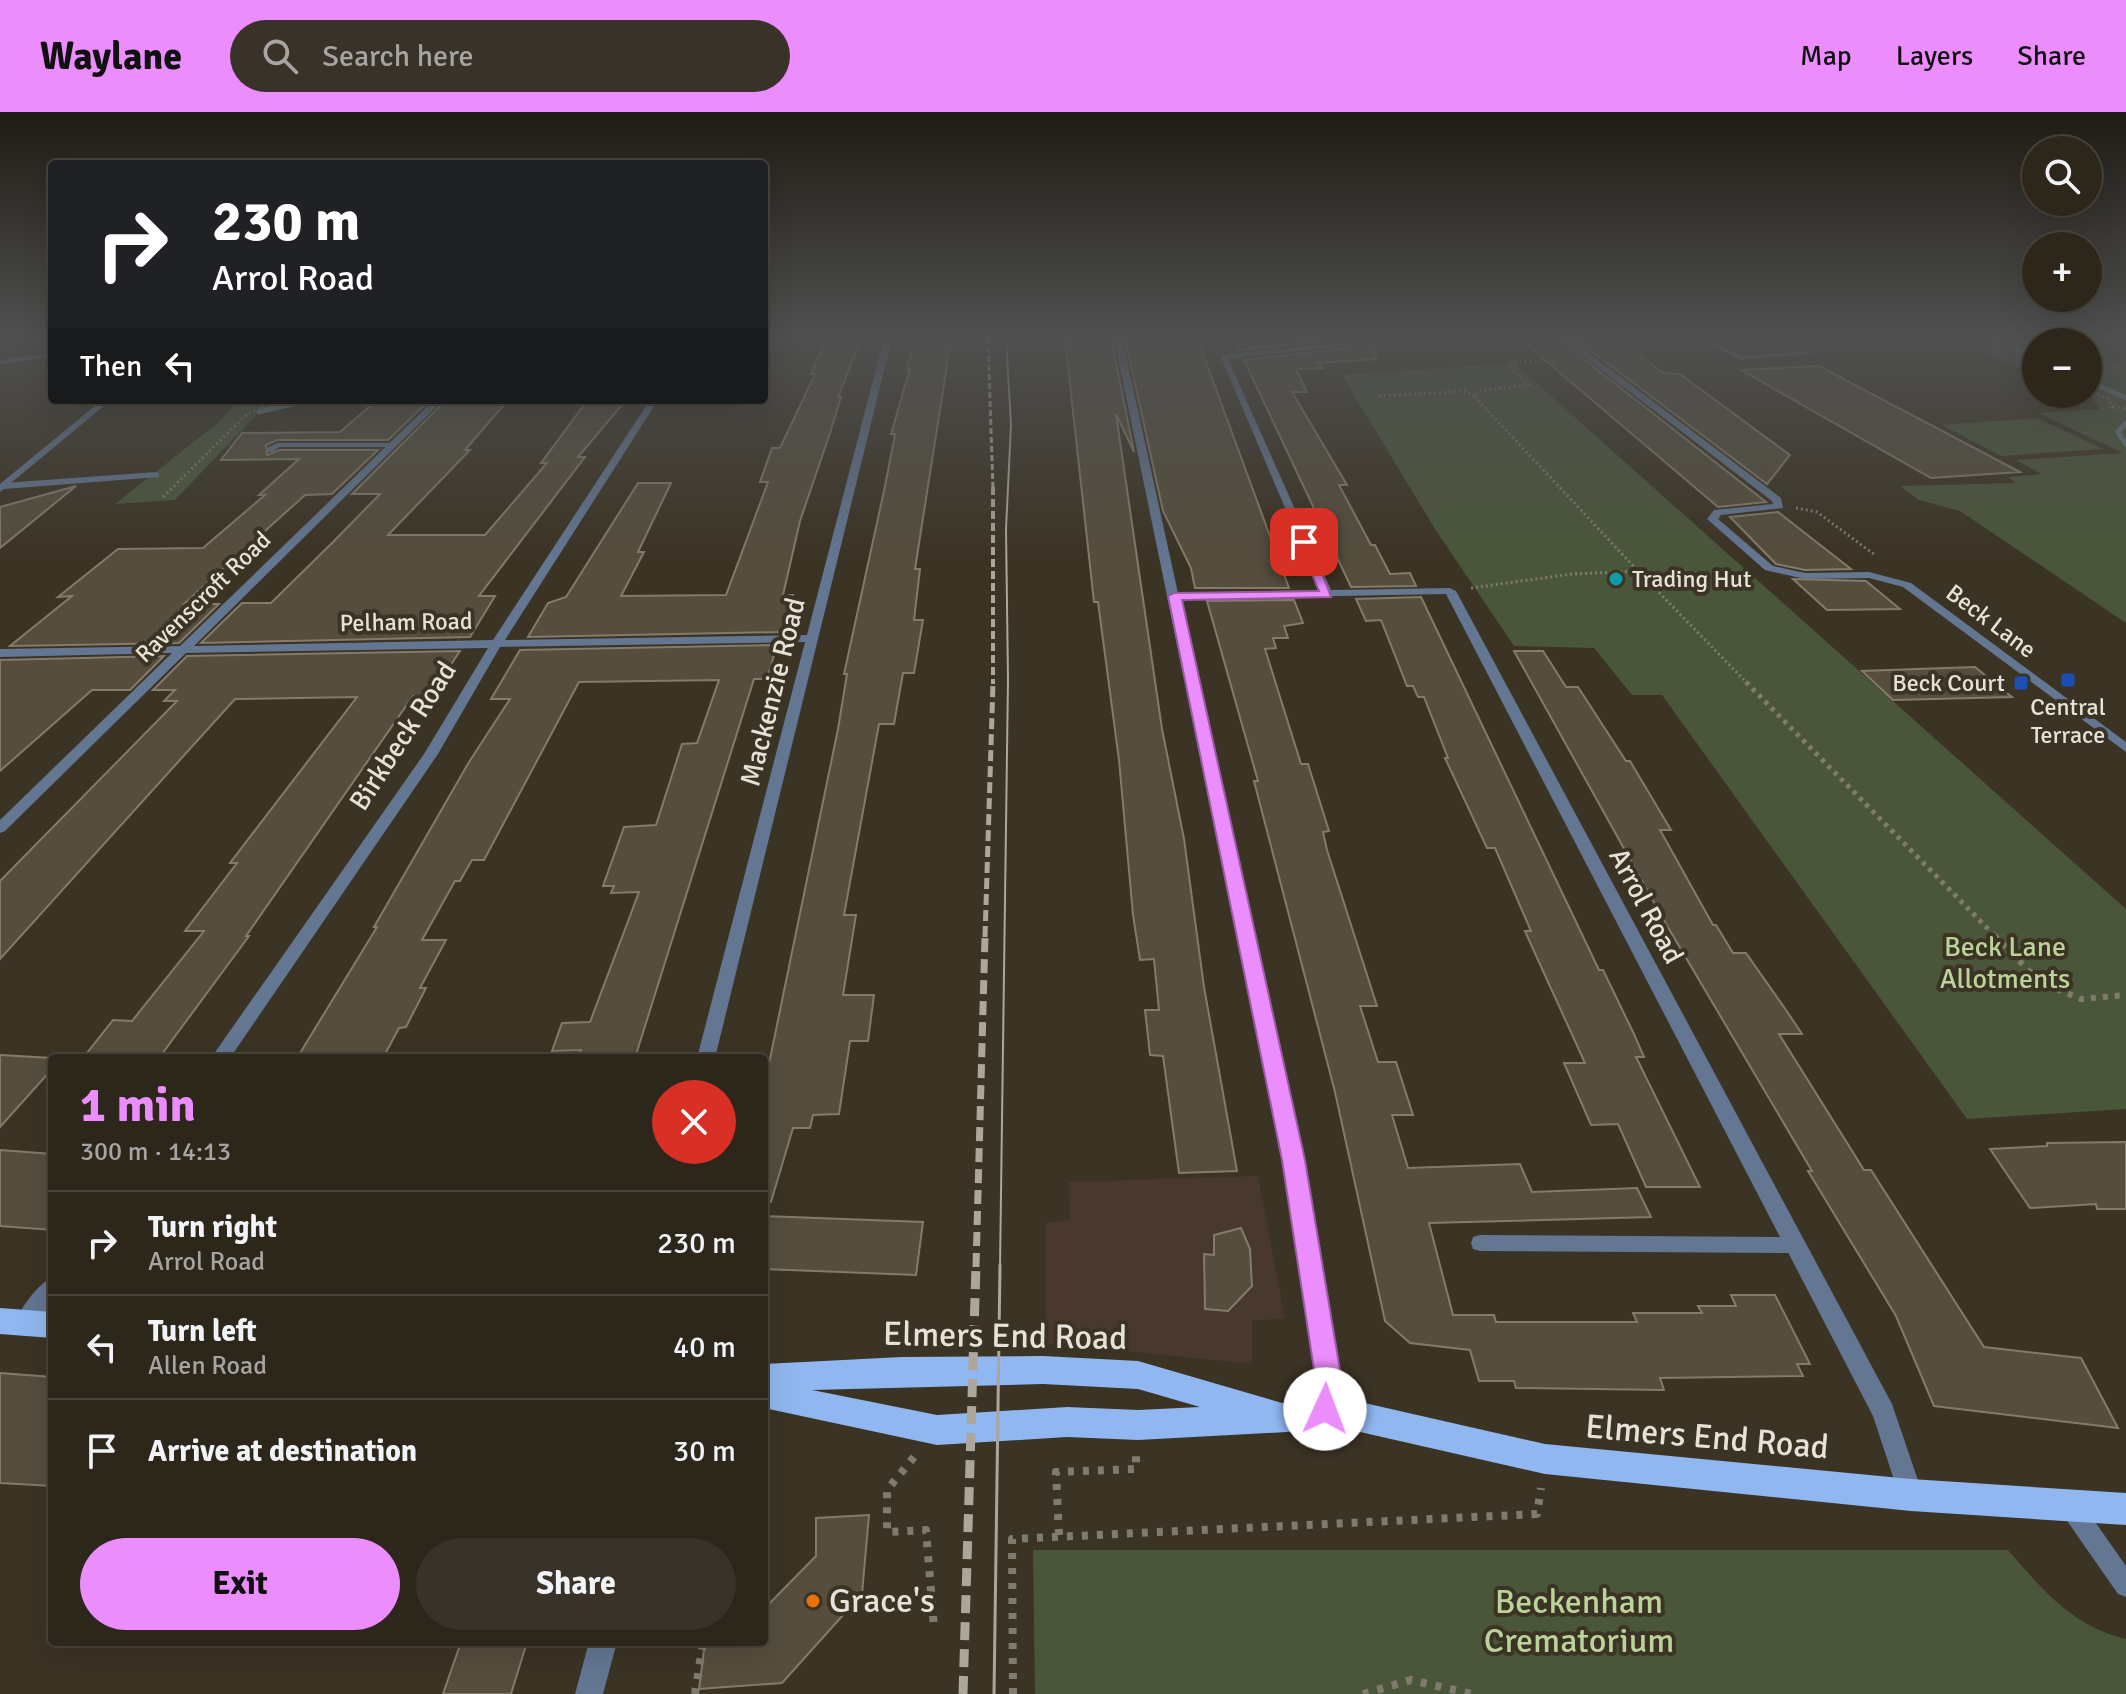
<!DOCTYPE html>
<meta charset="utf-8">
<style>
body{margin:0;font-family:Signika,sans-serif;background:#383228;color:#f1f3f6;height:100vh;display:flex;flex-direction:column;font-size:30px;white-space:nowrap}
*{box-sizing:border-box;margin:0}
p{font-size:26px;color:#a6a5a3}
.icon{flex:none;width:44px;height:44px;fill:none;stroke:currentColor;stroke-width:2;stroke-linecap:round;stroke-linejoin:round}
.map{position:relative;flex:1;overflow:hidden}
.details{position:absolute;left:48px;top:942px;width:720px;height:592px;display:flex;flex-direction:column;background:#2c261b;border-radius:8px;box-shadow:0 8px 32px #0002,0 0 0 2px #48433a}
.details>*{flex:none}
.top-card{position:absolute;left:48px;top:48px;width:720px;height:244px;border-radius:8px;box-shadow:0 8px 32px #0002,0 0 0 2px #48433a;background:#202124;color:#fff;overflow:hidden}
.buttons{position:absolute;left:2022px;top:24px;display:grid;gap:16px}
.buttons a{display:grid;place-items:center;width:80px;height:80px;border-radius:50%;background:#2c261b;box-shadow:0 8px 32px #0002,0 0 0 2px #48433a;font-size:40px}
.pin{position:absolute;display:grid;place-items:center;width:68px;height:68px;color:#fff;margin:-34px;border-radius:16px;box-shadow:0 4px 12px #0006}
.me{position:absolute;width:88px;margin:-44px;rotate:2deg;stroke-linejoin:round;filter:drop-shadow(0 0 6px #0008)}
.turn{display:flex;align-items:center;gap:28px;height:168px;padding:0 32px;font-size:36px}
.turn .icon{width:104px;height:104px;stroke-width:2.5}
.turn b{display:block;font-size:56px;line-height:68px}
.then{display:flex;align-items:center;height:76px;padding:0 32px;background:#0003;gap:16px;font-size:30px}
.round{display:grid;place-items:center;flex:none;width:84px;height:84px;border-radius:42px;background:#383228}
.head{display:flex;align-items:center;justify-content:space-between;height:136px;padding:0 32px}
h1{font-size:48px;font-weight:700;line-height:60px;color:#eb8dfc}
.action{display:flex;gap:16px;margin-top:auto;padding:16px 32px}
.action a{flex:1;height:92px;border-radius:48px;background:#eb8dfc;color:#111;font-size:32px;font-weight:700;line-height:92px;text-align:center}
.action a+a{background:#383228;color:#f1f3f6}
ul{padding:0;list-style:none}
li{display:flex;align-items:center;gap:24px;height:104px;padding:0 32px;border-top:2px solid #48433a}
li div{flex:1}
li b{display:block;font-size:30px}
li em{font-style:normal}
header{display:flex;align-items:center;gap:48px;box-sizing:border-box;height:112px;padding:0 40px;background:#eb8dfc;color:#111}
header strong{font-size:38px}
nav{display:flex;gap:44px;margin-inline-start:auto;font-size:28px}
.search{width:560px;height:72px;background:#383228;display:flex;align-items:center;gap:20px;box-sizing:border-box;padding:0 28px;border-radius:44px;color:#a6a5a3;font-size:30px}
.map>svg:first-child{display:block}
.commercial{fill:#48382d}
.green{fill:#4a563a}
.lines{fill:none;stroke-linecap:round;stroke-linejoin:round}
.stream{stroke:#688188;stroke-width:5}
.building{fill:#554d3d;stroke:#847b6a;stroke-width:2}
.path-far3{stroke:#817b6e;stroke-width:3;stroke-dasharray:2 3;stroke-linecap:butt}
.path-far2{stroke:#817b6e;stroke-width:5;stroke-dasharray:4 5;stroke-linecap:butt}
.path-far1{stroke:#817b6e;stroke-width:6;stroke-dasharray:5 7;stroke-linecap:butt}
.path{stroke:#817b6e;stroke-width:8;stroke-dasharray:6 9;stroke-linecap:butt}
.service{fill:#637692;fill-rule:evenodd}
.minor{fill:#637692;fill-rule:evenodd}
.primary{fill:#90b7f0;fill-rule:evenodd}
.tram-far1{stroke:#aca69b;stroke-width:2}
.tram{stroke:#aca69b;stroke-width:3}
.rail-far4{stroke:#aca69b;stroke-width:3;stroke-dasharray:6 3;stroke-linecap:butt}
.rail-far3{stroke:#aca69b;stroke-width:4;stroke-dasharray:8 4;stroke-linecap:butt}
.rail-far2{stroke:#aca69b;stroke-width:5;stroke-dasharray:11 5;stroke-linecap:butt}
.rail-far1{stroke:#aca69b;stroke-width:7;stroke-dasharray:14 7;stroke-linecap:butt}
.rail{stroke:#aca69b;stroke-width:9;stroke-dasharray:18 9;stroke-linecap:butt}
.route{fill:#eb8dfc;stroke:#995ca4;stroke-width:2}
.culture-dot{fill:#0f9aa8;stroke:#3b3324;stroke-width:3}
.transit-dot{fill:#1a4fb4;stroke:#3b3324;stroke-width:3}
.food-dot{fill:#e8710a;stroke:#3b3324;stroke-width:3}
.labels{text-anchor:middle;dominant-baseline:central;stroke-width:8;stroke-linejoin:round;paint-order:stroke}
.far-poi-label{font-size:24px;fill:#e7e2d9;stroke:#3b3324;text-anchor:start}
.far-street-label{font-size:24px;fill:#e7e2d9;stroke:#3b3324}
.street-label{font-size:28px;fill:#e7e2d9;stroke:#3b3324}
.park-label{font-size:28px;fill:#bbd29b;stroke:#3b3324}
.near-street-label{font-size:34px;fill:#e7e2d9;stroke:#3b3324}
.near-poi-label{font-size:34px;fill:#e7e2d9;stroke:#3b3324;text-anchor:start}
.near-park-label{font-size:34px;fill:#bbd29b;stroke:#3b3324}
</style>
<header>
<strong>Waylane</strong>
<div class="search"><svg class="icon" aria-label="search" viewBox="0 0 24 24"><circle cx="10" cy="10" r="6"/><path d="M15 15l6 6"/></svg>Search here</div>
<nav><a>Map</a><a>Layers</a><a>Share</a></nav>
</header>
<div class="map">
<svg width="2126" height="1582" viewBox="0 0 2126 1582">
<rect width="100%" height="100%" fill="#3b3324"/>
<path class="commercial" d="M 1258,1064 L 1285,1207 L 1252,1208 L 1252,1252 L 1046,1231 L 1046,1111 L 1070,1108 L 1069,1070 Z"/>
<path class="green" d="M 1945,226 L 2126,226 L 2126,511 L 1960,399 L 1919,388 L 1900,374 L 2016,371 L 2008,365 L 2042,362 L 2016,348 L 2123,341 L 2038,301 L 2100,297 L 2092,285 L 2084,282 L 2088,282 L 2088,230 L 2036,230 L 2036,263 Z
M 1514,251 L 2126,797 L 2126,997 L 1967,1007 L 1662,583 L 1632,583 L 1594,536 L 1514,534 L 1435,417 L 1342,263 Z
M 238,288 L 308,288 L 259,300 L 175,388 L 115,392 L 219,310 Z
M 2037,306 L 2103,337 L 2001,344 L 1942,313 Z
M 1033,1438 L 2008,1438 C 2043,1478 2072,1514 2126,1527 L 2126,1582 L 1035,1582 Z"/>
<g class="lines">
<path class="stream" d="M 1989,226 L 2036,245
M 2088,269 L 2126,286
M 259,300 L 308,288
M 2126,311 L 2118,320 L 2126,332"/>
</g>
<path class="building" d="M 826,226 L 859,226 L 860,230 L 838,285 L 841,285 L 830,321 L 800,409 L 783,483 L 793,483 L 781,520 L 528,525 L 548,491 L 566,485 L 638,371 L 671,371 L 638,440 L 644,440 L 621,484 L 726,483 L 768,370 L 760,370 L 772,336 L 780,336 L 815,262 L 811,262 Z
M 915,226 L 942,226 L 940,234 L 950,234 L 915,457 L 920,457 L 914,508 L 923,508 L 914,561 L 903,561 L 894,612 L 879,612 L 844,803 L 856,803 L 843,883 L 874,883 L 868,929 L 850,929 L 839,1002 L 813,1003 L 810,1016 L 793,1016 L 771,1090 L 764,1089 L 764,976 L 838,617 L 847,562 L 844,562 L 885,374 L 894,328 L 895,322 L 891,322 L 910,256 L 907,257 Z
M 1111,226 L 1134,340 L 1116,302 L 1162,617 L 1184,727 L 1204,875 L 1237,1059 L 1179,1061 L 1163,944 L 1150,943 L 1145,898 L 1159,898 L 1154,847 L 1140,848 L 1133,803 L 1119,648 L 1098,490 L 1094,490 L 1065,227 Z
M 1125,226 L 1198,228 L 1289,476 L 1195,476 L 1191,456 L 1163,399 Z
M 1233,226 L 1353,226 L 1239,238 Z
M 1519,226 L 1557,226 L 1766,390 L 1718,395 Z
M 1574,226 L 1615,226 L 1664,261 L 1680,262 L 1790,343 L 1767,372 Z
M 1375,233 L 1376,247 L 1319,251 L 1323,256 L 1296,257 L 1307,280 L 1292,280 L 1347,373 L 1339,373 L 1371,433 L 1375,433 L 1390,462 L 1410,461 L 1416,474 L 1351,475 L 1244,248 Z
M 1819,254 L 2020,360 L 1931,366 L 1741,258 Z
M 377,288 L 430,288 L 388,328 L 277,328 L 266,333 L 267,343 L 280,338 L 378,338 L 332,382 L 305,383 L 184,492 L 219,492 L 179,531 L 10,534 L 72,484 L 58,485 L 118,437 L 203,436 L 265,383 L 259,383 L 299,347 L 221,348 L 242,321 L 340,320 Z
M 446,288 L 508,288 L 465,338 L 470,338 L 388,423 L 485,423 L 547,351 L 541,351 L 587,289 L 626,288 L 578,345 L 585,345 L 479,484 L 495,484 L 470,525 L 201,531 L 242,491 L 271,491 L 332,431 L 380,382 L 352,382 Z
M 76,374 L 0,436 L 0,395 Z
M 1778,400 L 1851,457 L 1805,458 L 1776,452 L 1730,405 Z
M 1793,467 L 1866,469 L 1900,497 L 1827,498 Z
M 1421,485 L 1599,858 L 1603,858 L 1634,922 L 1644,945 L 1636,945 L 1700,1075 L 1646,1075 L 1618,1012 L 1591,1013 L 1564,951 L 1585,951 L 1533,837 L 1525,819 L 1531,819 L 1495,736 L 1487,736 L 1445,646 L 1448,646 L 1424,585 L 1418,585 L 1413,574 L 1407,574 L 1381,508 L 1366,509 L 1356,487 Z
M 1294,488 L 1303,511 L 1284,514 L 1288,526 L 1273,526 L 1276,536 L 1265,537 L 1301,652 L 1308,652 L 1329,719 L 1323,720 L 1327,738 L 1377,894 L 1360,894 L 1378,950 L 1396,950 L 1413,1003 L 1392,1003 L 1408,1056 L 1520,1052 L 1532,1080 L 1637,1076 L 1651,1105 L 1429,1111 L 1453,1203 L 1494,1203 L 1496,1210 L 1637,1210 L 1633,1201 L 1702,1201 L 1698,1194 L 1736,1194 L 1731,1183 L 1775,1183 L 1810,1252 L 1797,1252 L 1803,1264 L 1660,1266 L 1664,1278 L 1516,1276 L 1514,1269 L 1479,1269 L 1470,1238 L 1410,1231 L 1385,1209 L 1335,980 L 1254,669 L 1258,669 L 1207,489 Z
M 777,533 L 767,567 L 754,567 L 635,946 L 578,946 L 581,938 L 552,939 L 562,911 L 590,910 L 639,780 L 611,781 L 614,774 L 603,774 L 624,715 L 656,713 L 682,632 L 697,631 L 719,568 L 579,570 L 484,748 L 472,748 L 460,769 L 455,769 L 422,828 L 446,828 L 420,876 L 426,876 L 406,915 L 399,916 L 383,946 L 297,946 L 377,815 L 374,815 L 469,650 L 510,587 L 491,587 L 520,538 Z
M 460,539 L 430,584 L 413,584 L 246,824 L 249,824 L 159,946 L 83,946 L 113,908 L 132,909 L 204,819 L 185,819 L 237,751 L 230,751 L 357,585 L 235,587 L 0,847 L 0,769 L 177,589 L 164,589 L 175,578 L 153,578 L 187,544 Z
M 1514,539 L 1543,539 L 1566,575 L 1578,575 L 1626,649 L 1630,649 L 1671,718 L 1660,718 L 1713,813 L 1716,813 L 1733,841 L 1746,841 L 1786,898 L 1802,922 L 1779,922 L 1864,1058 L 1871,1058 L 1984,1235 L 2081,1246 L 2118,1316 L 1934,1294 L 1896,1204 L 1808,1059 L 1812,1059 L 1666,812 Z
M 164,544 L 130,578 L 92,578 L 0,659 L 0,548 Z
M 1975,555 L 2012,585 L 1893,588 L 1862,559 Z
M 0,943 L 52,946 L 52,957 L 0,1015 Z
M 2126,1030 L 2126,1097 L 2097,1097 L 2096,1092 L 2030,1096 L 1990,1037 L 2047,1034 L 2047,1031 Z
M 0,1038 L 52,1042 L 52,1118 L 0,1114 Z
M 764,1104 L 923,1110 L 916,1163 L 764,1157 Z
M 1241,1116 L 1250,1137 L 1252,1174 L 1228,1199 L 1205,1197 L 1204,1142 L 1214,1143 L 1214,1123 Z
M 0,1261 L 52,1265 L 52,1374 L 0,1371 Z
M 869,1403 L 862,1482 L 782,1571 L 699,1577 L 705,1530 L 764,1530 L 764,1497 L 816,1444 L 816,1406 Z
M 461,1530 L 527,1530 L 511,1582 L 443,1582 Z"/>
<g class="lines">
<path class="path-far3" d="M 1964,226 L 2036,254
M 2013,226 L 2036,233
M 1822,228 L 1841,226
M 2088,248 L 2126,258
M 2088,278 L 2107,286 L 2115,299
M 1379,284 L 1466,279 L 1474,284
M 2113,295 L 2126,297
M 163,385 L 247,302 L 281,288
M 1796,396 L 1817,400 L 1875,443
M 1638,459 L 1748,572
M 1471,476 L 1572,462 L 1638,459 L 1474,284 L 1479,279 L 1529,273 L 1509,255 L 1511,251 L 1559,247"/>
<path class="path-far2" d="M 1746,570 L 1996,825"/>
<path class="path-far1" d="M 1994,823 L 2040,870 L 2081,887 L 2126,883"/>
<path class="path" d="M 914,1345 L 887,1378 L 887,1420 L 926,1418 L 934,1516
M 1059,1423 L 1056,1360 L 1136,1357 L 1136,1342
M 695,1582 L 703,1530
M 1013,1582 L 1012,1427 L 1537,1402 L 1541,1376
M 1363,1582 L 1411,1568 L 1472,1582"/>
<path class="service" d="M 1697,226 L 1706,226 L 1742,244 L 1811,239 L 1814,241 L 1741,248 Z
M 277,331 L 392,331 L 396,333 L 392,335 L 279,335 L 273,340 L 267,340 L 267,336 Z
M 156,360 L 159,361 L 159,365 L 4,377 L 0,374 L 4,371 Z
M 1480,1123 L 1796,1125 L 1803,1127 L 1805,1133 L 1803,1139 L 1796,1141 L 1480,1139 L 1473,1137 L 1471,1131 L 1473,1125 Z
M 2071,1384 L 2079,1387 L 2126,1454 L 2126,1485 L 2118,1482 L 2063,1403 L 2060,1395 L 2063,1387 Z"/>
<path class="minor" d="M 884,226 L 892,226 L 715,946 L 697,946 L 805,530 L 500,535 L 438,642 L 230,946 L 211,946 L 424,642 L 488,536 L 186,541 L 5,719 L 0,721 L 0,708 L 172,541 L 0,545 L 0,537 L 180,534 L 434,288 L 443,288 L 194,534 L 493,528 L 650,288 L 658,288 L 505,528 L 807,523 Z
M 1114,226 L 1122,226 L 1178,481 L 1320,478 L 1220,243 L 1384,226 L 1412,226 L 1228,247 L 1331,478 L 1450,476 L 1456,479 L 1892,1292 L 1923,1383 L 1920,1392 L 1911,1395 L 1902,1392 L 1873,1304 L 1446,482 L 1179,487 L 1303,1048 L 1340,1264 L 1337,1297 L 1333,1305 L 1325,1309 L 1317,1305 L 1313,1297 L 1316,1264 L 1283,1048 Z
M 1560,226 L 1569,226 L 1781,386 L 1783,396 L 1721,403 L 1718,407 L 1773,454 L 1805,461 L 1869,460 L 1911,471 L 2126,630 L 2126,640 L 1903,475 L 1869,466 L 1805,467 L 1765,458 L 1707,407 L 1714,398 L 1773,392 L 1772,389 Z
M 52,241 L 52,245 L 0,252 L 0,248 Z
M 102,288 L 111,288 L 0,380 L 0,372 Z
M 52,1166 L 52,1194 L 34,1218 L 26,1221 L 18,1218 L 15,1211 C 21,1196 37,1172 52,1166 Z
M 589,1530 L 617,1530 L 603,1582 L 575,1582 Z"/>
<path class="primary" d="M 0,1196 L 52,1200 L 52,1226 L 0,1222 Z
M 1043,1244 L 1138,1249 L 1282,1291 L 1325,1282 L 1545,1332 L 1911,1367 L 2126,1381 L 2126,1413 L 1911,1399 L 1545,1362 L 1325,1312 L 1287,1320 L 1138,1328 L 1067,1325 L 937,1333 L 764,1296 L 764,1252 L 902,1245 ZM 1043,1272 L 1138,1277 L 1200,1295 L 1138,1298 L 1067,1295 L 937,1303 L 812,1278 Z"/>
<path class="tram-far1" d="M 1000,1155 L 1008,568 L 1006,417 L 1011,313 L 1006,226"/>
<path class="tram" d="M 994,1582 L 1000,1153"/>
<path class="rail-far4" d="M 988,226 L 993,377"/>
<path class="rail-far3" d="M 993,375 L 993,572"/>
<path class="rail-far2" d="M 985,825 L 993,570"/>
<path class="rail-far1" d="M 976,1155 L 985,823"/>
<path class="rail" d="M 963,1582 L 976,1153"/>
</g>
<linearGradient id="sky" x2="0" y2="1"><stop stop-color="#201c14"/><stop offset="0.5" stop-color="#4f5050"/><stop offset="1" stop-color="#4f5050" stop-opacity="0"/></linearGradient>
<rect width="2126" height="448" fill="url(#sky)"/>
<path class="route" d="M 1304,426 L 1310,430 L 1331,485 L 1182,488 L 1305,1048 L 1341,1264 L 1335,1306 L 1325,1310 L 1316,1306 L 1312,1297 L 1315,1264 L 1282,1048 L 1168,484 L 1174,481 L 1319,479 L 1298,430 Z"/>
<circle class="culture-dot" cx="1616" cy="467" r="8"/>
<g class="transit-dot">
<rect x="2060" y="560" width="16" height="16" rx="4"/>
<rect x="2013" y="563" width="16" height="16" rx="4"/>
</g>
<circle class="food-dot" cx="813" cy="1489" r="8"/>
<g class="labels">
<g class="far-poi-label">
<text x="1632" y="467">Trading Hut</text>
<text x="2005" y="571" text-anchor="end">Beck Court</text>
<text x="2068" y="595" text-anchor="middle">Central<tspan x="2068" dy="28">Terrace</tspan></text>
</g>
<g class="far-street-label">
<text transform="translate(203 485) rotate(-44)">Ravenscroft Road</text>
<text transform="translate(1991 509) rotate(37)">Beck Lane</text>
<text transform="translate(406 510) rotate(-1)">Pelham Road</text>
</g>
<g class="street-label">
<text transform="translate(773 580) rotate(-76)">Mackenzie Road</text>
<text transform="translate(403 624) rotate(-57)">Birkbeck Road</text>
<text transform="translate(1646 794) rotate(62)">Arrol Road</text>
</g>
<g class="park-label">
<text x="2005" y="835">Beck Lane<tspan x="2005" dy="32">Allotments</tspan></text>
</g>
<g class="near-street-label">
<text transform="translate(1005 1224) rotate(1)">Elmers End Road</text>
<text transform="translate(1707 1325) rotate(5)">Elmers End Road</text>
</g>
<g class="near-poi-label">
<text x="829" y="1489">Grace's</text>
</g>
<g class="near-park-label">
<text x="1579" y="1490">Beckenham<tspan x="1579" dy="39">Crematorium</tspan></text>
</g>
</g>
</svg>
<div class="buttons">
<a><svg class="icon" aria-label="search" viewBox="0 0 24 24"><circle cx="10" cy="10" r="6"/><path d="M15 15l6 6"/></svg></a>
<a>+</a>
<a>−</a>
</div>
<div class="pin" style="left:1304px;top:430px;background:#d93025"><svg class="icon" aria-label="arrive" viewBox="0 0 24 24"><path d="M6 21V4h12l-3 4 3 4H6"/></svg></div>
<svg class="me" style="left:1325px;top:1297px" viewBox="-20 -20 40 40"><circle r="19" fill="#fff"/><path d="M0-13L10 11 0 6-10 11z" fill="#eb8dfc"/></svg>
<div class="top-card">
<div class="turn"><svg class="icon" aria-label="right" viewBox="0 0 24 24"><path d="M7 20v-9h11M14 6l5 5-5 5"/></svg><div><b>230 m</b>Arrol Road</div></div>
<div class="then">Then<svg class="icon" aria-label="left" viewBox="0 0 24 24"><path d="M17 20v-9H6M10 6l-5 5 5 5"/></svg></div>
</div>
<section class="details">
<div class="head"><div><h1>1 min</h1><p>300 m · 14:13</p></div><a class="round" style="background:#d93025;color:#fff"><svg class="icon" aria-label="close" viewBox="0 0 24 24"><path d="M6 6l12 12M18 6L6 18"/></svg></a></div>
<ul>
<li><svg class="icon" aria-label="right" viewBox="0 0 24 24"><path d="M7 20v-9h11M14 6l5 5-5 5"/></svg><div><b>Turn right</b><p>Arrol Road</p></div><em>230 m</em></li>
<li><svg class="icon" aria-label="left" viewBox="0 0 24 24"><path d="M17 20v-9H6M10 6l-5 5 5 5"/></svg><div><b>Turn left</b><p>Allen Road</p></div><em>40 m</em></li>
<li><svg class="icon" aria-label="arrive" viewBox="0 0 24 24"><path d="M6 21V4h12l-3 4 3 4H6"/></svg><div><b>Arrive at destination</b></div><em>30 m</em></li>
</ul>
<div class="action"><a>Exit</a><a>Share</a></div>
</section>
</div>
